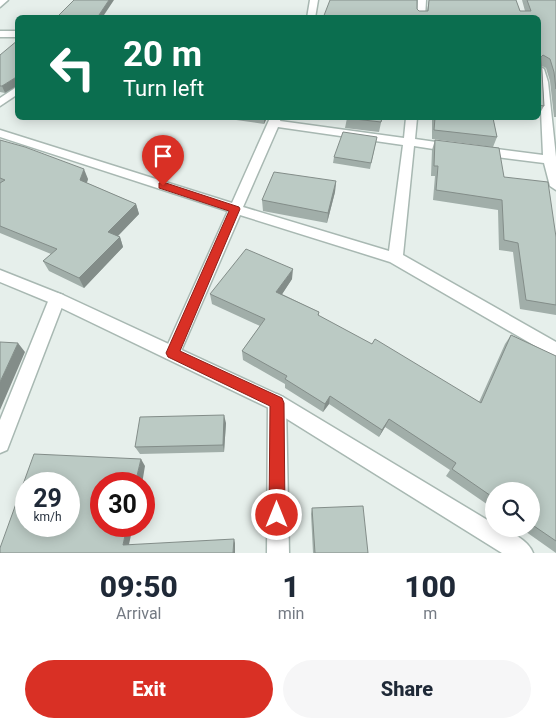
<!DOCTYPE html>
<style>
body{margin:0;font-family:Roboto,sans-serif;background:#f6f6f7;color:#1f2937;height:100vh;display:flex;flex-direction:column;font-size:19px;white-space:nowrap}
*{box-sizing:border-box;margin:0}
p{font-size:16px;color:#747a83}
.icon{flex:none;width:28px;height:28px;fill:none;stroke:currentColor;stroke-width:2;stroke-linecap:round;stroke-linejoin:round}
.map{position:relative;height:553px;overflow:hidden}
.details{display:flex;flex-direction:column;background:#fff;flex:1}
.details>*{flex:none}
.guide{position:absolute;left:15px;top:15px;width:526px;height:105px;border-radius:8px;box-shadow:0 2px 12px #0003;background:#0b6e4f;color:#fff;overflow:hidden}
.fabs{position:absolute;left:485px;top:482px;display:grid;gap:10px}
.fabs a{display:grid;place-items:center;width:55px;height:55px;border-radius:50%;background:#fff;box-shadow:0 2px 12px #0003;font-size:25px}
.speed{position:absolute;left:15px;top:472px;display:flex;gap:10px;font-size:25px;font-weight:700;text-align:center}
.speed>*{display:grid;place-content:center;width:65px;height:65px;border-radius:50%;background:#fff;box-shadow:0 2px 12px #0003;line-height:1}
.speed small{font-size:12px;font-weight:400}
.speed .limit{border:8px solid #d22;background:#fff;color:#111}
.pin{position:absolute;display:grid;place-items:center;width:42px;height:42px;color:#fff;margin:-51px -21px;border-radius:50% 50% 50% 0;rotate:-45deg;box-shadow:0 0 5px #0007}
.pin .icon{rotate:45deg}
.me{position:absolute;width:55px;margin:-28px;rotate:0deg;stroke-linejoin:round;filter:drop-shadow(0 0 4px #0008)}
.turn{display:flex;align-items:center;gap:18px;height:105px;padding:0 25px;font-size:22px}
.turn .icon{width:65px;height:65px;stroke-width:2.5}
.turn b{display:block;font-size:35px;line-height:42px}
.eta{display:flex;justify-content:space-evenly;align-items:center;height:85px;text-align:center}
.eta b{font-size:30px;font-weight:800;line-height:35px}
.primary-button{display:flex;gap:10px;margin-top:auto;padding:10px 25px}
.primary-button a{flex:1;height:58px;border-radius:30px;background:#d93025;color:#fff;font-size:20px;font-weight:800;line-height:58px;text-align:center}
.primary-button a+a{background:#f6f6f7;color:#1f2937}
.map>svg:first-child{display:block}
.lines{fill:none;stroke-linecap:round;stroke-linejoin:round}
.minor-casing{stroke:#a8b8b2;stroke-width:3}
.tertiary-casing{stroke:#a8b8b2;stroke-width:3}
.minor{fill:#fff;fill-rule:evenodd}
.tertiary{fill:#fff;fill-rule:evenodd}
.wall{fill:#a1aea9}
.shaded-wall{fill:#838d89}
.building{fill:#bbcac4;stroke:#838d89;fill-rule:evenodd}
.route{fill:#d93025;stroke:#8d1f18}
</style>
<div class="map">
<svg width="556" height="553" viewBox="0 0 556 553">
<rect width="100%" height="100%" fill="#e6efeb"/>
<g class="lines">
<defs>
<path id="minor" d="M 0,0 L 8,0 L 0,7 Z
M 310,0 L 318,0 L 315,18 L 307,18 Z
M 418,0 L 426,0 L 425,18 L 417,18 Z
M 0,31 L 18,31 L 18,37 L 0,37 Z
M 539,66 L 544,69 L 548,82 L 556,157 L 556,190 L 550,186 L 544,163 L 481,155 L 475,151 L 481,147 L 543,155 Z
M 18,86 L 18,94 L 0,106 L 0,98 Z
M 270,118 L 281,118 L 280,121 L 404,138 L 406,118 L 417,118 L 415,139 L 457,145 L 459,148 L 453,152 L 414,146 L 403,255 L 556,342 L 556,358 L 390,262 L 240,215 L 178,358 L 172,360 L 166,358 L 164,353 L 228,211 L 0,137 L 0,130 L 232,203 ZM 278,127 L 403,145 L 389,251 L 243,207 Z
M 57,293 L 63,295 L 65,299 L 7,450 L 0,453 L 0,420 L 49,299 L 51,295 Z
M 277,394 L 283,397 L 286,403 L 289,553 L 267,553 L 268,403 L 271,397 Z"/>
<path id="tertiary" d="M 0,270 L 63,295 L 283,397 L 494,524 L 494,529 C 508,529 528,540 533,553 L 502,553 L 271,409 L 51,303 L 0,282 Z"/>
</defs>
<use href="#minor" class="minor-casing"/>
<use href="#tertiary" class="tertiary-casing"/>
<use href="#minor" class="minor"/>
<use href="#tertiary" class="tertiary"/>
</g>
<path class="wall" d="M 429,0 L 516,0 L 520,11 L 525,11 L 522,0 L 556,0 L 556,117 L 554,117 L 550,81 L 546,68 L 542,66 L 544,106 L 539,115 L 539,18 L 323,18 L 417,9 L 419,11 L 427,11 Z
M 0,55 L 5,93 L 0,92 Z
M 229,118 L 267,118 L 264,124 L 229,119 Z
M 347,118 L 382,118 L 379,132 L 345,128 Z
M 432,118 L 493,118 L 497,137 L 493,147 L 432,139 Z
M 0,140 L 88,179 L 87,183 L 136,204 L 139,214 L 118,236 L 120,237 L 123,247 L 84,288 L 49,271 L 43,261 L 51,254 L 0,233 Z
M 435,140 L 504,177 L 556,237 L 556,315 L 520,309 L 513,252 L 499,250 L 498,210 L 433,200 L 435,176 L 431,176 L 432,150 Z
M 376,142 L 370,169 L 333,163 L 334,157 Z
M 336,181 L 335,192 L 327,223 L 263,211 L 262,200 Z
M 292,279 L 282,294 L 319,312 L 319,316 L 479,402 L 505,344 L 511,335 L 556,356 L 556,553 L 522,529 L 531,529 L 531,491 L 494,491 L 494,509 L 446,476 L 450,470 L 385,427 L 379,437 L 329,404 L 323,412 L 285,388 L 285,384 L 243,360 L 242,351 L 260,326 L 212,304 L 210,294 Z
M 226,423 L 224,452 L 140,454 L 135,447 Z
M 312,508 L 368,553 L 313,553 L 311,514 Z"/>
<path class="shaded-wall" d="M 109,0 L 114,0 L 102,18 L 97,18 Z
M 18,76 L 18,85 L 5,93 L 2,86 Z
M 264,118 L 267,118 L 264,124 Z
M 84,169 L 88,179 L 84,190 L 80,180 Z
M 336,181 L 335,192 L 327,223 L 328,213 Z
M 136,204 L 139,214 L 112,242 L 108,232 Z
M 120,237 L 123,247 L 84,288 L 79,278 Z
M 293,269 L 292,279 L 277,302 L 276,292 Z
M 18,343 L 25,352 L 0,410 L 0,382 Z
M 330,396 L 329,404 L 323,412 L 325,404 Z
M 224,415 L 226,423 L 224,452 L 223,445 Z
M 389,419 L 385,427 L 379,437 L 382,430 Z
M 141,459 L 145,466 L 142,484 L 135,484 Z
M 127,526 L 133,526 L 128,549 L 123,545 Z
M 234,539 L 235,543 L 235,553 L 233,553 Z"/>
<path class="building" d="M 74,0 L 109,0 L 97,18 L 56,18 Z
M 330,0 L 417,0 L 417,9 L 419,11 L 428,11 L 429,0 L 516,0 L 520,11 L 531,11 L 527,0 L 556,0 L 556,89 L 554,72 L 550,59 L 543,55 L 541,57 L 544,106 L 539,105 L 539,18 L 323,18 Z
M 18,40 L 18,76 L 2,86 L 0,86 L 0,55 Z
M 346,118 L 382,118 L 381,122 Z
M 435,118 L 493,118 L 497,137 L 434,130 Z
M 343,132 L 377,137 L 371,163 L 334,157 Z
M 0,140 L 25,147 L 84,169 L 80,180 L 136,204 L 108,232 L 120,237 L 79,278 L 43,261 L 57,249 L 0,226 L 0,183 L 5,180 L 0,178 Z
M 435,140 L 499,148 L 504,177 L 548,182 L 556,237 L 556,305 L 526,300 L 518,243 L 504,240 L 502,200 L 436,190 L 438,166 L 434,166 Z
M 274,172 L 336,181 L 328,213 L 262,200 Z
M 246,249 L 293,269 L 276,292 L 319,312 L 318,315 L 372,344 L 375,339 L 481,403 L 511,335 L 556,356 L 556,541 L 531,524 L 531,491 L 494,491 L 494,498 L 452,469 L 456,463 L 389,419 L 382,430 L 330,396 L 325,404 L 285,379 L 287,376 L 242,351 L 265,319 L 210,294 Z
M 0,342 L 18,343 L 0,382 Z
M 224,415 L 223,445 L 135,447 L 140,417 Z
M 34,454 L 141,459 L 135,484 L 101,484 L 101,526 L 127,526 L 123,545 L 234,539 L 233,553 L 0,553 L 0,548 ZM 26,484 L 69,484 L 69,526 L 26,526 Z
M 363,506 L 368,553 L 315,553 L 312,508 Z"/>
<path class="route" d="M 163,182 L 239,207 L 240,209 L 180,351 L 282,398 L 284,403 L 285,515 L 283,521 L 277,523 L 272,521 L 269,515 L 270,406 L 168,357 L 166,353 L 229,211 L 159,188 L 159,183 Z"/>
</svg>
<div class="fabs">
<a><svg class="icon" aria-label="search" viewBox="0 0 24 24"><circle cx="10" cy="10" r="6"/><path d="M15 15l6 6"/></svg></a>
</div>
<div class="speed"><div>29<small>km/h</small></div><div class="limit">30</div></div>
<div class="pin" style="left:163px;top:186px;background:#d93025"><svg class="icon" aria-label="arrive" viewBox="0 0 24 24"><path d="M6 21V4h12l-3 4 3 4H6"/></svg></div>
<svg class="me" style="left:277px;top:515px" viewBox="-20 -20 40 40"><circle r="17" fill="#d93025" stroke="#fff" stroke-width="3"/><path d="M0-11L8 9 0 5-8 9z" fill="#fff"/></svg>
<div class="guide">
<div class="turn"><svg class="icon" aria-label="left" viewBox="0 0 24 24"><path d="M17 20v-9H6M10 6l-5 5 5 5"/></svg><div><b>20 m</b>Turn left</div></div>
</div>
</div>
<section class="details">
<div class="eta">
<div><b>09:50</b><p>Arrival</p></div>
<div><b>1</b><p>min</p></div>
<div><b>100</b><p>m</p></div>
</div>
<div class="primary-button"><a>Exit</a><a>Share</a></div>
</section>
